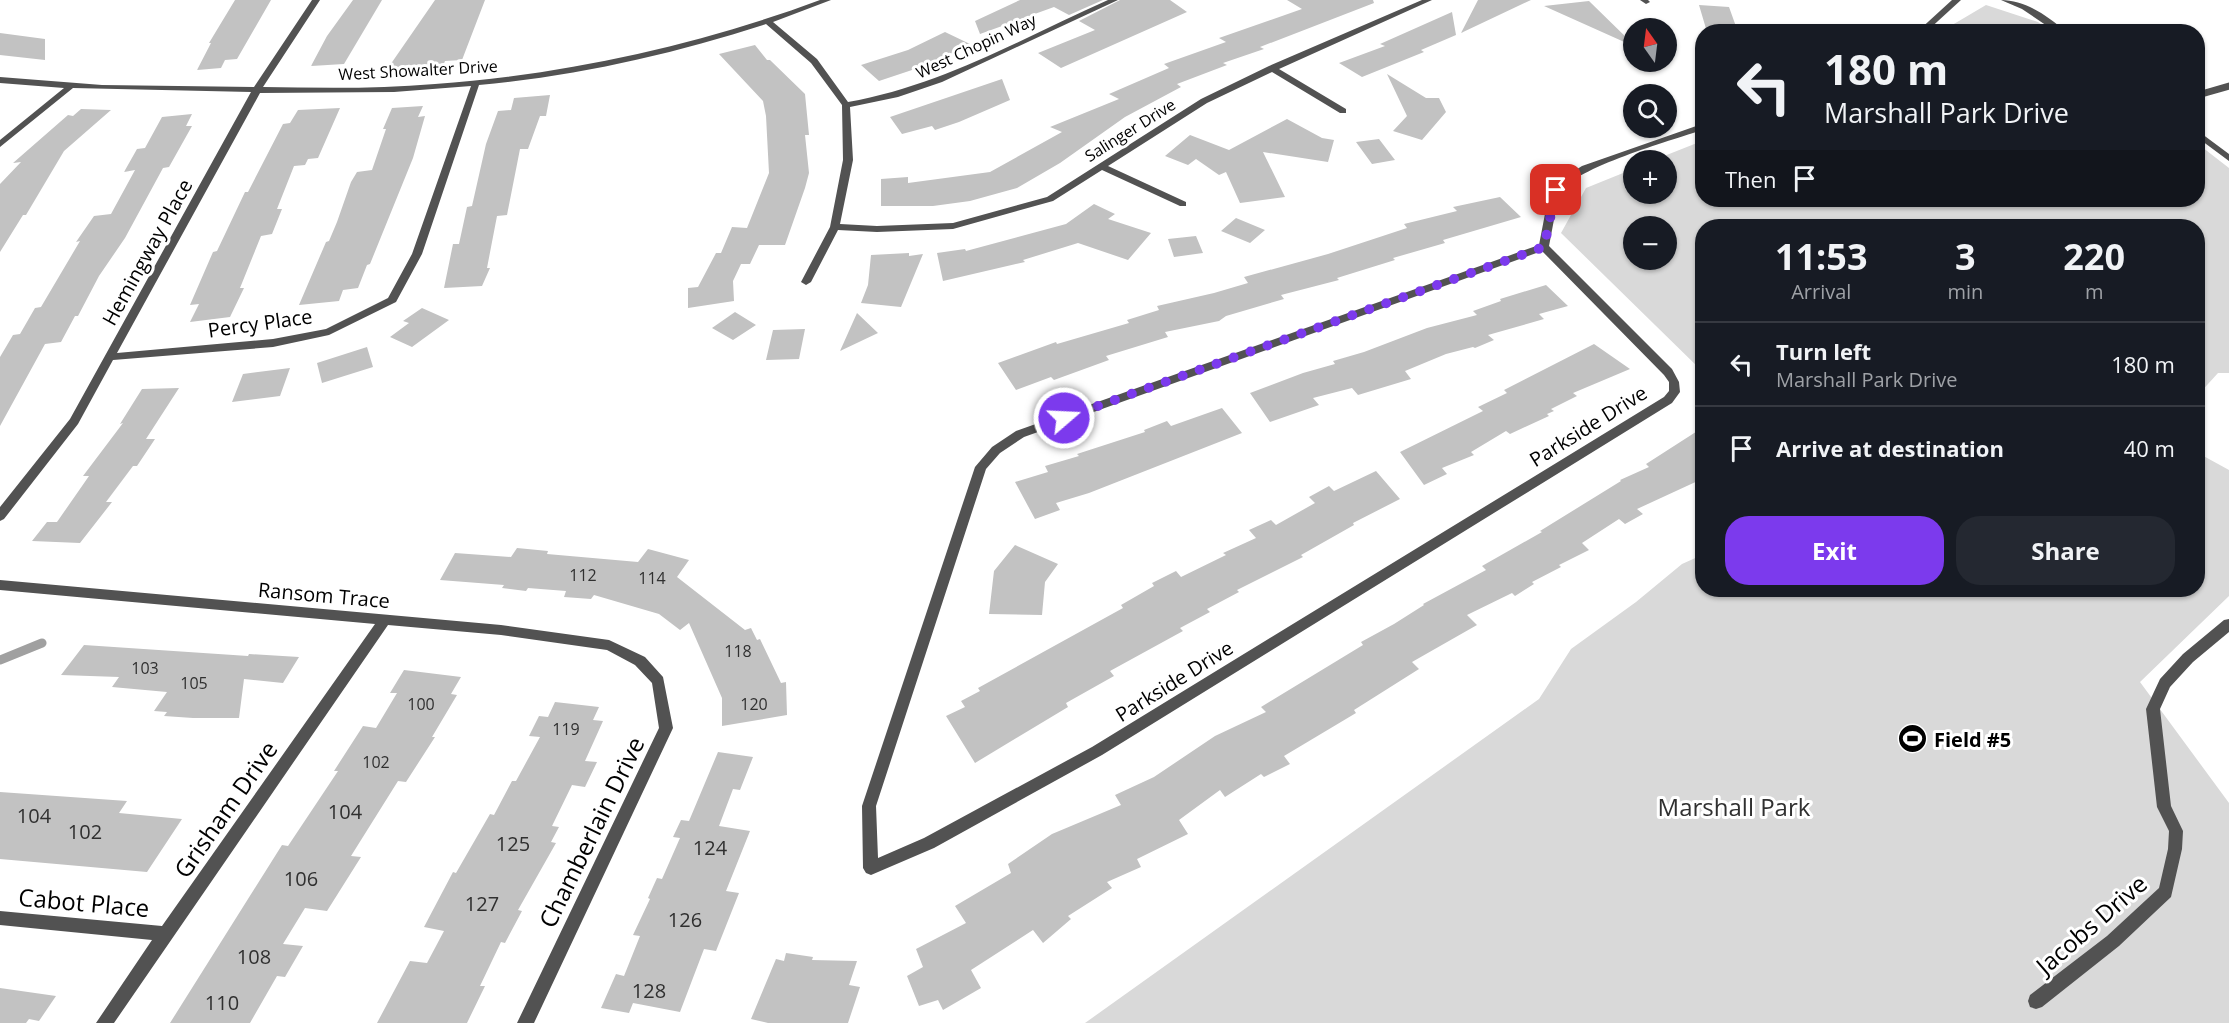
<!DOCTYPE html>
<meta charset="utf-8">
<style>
body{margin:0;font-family:"Open Sans",sans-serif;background:#242831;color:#f1f3f6;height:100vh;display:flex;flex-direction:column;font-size:22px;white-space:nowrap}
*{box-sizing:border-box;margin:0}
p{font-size:20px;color:#9ea1a6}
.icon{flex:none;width:33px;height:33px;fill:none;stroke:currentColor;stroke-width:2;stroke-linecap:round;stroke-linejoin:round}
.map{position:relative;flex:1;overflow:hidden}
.drawer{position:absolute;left:1695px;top:219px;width:510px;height:378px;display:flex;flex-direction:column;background:#171b24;border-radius:24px;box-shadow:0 2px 4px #0004}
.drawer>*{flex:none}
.guide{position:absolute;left:1695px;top:24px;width:510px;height:183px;border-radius:24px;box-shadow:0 2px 4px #0004;background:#171b24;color:#f1f3f6;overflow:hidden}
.needle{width:39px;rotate:346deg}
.tools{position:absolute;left:1623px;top:18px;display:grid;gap:12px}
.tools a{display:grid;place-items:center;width:54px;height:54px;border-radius:50%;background:#171b24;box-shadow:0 2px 4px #0004;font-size:30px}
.pin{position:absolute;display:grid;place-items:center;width:51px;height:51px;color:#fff;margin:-26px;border-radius:12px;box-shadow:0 3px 9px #0006}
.me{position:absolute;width:66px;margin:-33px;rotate:71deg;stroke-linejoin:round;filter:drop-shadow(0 0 4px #0008)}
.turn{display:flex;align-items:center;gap:21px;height:126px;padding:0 30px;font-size:27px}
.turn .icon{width:78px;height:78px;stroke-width:2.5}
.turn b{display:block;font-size:42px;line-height:51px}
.then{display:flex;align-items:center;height:57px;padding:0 30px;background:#0003;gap:12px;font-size:22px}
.eta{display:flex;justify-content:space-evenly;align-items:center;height:102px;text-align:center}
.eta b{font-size:36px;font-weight:700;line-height:42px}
.button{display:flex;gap:12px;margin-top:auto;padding:12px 30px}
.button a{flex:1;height:69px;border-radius:24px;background:#7c3aed;color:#fff;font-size:24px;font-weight:700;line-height:69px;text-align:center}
.button a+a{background:#242831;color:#f1f3f6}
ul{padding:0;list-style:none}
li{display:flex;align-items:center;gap:18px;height:84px;padding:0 30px;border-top:2px solid #363941}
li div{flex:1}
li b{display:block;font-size:22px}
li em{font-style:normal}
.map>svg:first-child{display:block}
.green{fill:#d9d9d9;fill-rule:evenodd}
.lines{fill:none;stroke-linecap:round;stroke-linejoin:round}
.stream{stroke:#a0a0a0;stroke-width:9}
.building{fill:#c2c2c2}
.service{stroke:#525252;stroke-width:7}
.minor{fill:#525252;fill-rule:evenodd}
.route{stroke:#7c3aed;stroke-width:10;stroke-dasharray:0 18}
.labels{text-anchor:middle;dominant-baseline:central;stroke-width:6;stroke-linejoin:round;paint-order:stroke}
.far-street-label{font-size:16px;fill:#000;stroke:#fff}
.number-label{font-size:16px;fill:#303030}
.street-label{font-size:20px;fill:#000;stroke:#fff}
.poi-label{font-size:20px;font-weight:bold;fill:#000;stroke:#fff;text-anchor:start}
.near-number-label{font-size:20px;fill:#303030}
.near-park-label{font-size:24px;fill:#303030;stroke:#fff}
.near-street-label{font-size:24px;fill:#000;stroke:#fff}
</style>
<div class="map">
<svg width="2229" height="1023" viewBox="0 0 2229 1023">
<rect width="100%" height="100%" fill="#fff"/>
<path class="green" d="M 1986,5 L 2038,22 L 2050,31 L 1942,31 Z
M 1702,141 L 1702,200 L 2198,200 L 2198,144 L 2229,168 L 2229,373 L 2218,373 L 2198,395 L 2198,226 L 1702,226 L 1702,371 L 1561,233 L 1586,188 L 1633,169 L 1634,194 L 1666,194 L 1666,160 L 1654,160 ZM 1666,226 L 1666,260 L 1634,260 L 1634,226 Z
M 2198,453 L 2229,470 L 2229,596 L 2140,682 L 2229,803 L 2229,1023 L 1085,1023 L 1539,699 L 1571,649 L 1636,602 L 1682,564 L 1702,555 L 1702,590 L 2198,590 Z"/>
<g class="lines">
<path class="stream" d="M 0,660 L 42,643"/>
</g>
<path class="building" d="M 235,0 L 271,0 L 237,59 L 225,60 L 221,68 L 197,70 L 211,43 L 209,43 Z
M 353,0 L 382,0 L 344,64 L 311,66 L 327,36 Z
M 435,0 L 485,0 L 462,60 L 445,61 L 443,66 L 388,68 Z
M 1020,0 L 1103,0 L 1069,15 L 1054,7 L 980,34 L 975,21 Z
M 1120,0 L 1170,0 L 1187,12 L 1061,68 L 1038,53 L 1095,30 L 1079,21 Z
M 1287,0 L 1373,0 L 1374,3 L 1260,47 L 1264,49 L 1223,63 L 1227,65 L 1177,84 L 1181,87 L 1125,117 L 1060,163 L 1017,188 L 970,201 L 933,206 L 881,206 L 881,179 L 908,177 L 908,183 L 990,172 L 1062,132 L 1050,127 L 1119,99 L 1109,94 L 1169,68 L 1164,64 L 1226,42 L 1219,38 L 1302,9 Z
M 1478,0 L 1531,0 L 1461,33 Z
M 1589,1 L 1632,43 L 1631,45 L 1544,6 Z
M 1699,5 L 1729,7 L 1738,32 L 1707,32 Z
M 1452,12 L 1456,35 L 1421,50 L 1424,52 L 1362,77 L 1339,63 L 1385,46 L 1380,44 Z
M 945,32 L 970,44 L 930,64 L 879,81 L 861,65 L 908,50 Z
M 0,33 L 45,39 L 45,60 L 0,55 Z
M 755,45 L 767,60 L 770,60 L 805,94 L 809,135 L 805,135 L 809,173 L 805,188 L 785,245 L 759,245 L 750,264 L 741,264 L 733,281 L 734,301 L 688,308 L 688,288 L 698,287 L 716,253 L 721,253 L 732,227 L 747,228 L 769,173 L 766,116 L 763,101 L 719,54 Z
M 1387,74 L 1426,98 L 1439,98 L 1446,112 L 1422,140 L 1393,131 L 1407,116 Z
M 1002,79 L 1010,100 L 959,122 L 935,130 L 932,126 L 902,134 L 890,117 Z
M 550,95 L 546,116 L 540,116 L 528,149 L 520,149 L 507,215 L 497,216 L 487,268 L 490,268 L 482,286 L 444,288 L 453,244 L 459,244 L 467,207 L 472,206 L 486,144 L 498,111 L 511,110 L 514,98 Z
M 423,106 L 418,117 L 425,116 L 413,158 L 370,264 L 367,265 L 358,288 L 343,290 L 339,301 L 299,305 L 326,242 L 329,241 L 337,222 L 351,182 L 357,172 L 372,170 L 386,129 L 383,129 L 392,108 Z
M 340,108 L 318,158 L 308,159 L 305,165 L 294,166 L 277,209 L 282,209 L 272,234 L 261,236 L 240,288 L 244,288 L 230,317 L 190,322 L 199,304 L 190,305 L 213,252 L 217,251 L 245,192 L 248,192 L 283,124 L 290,123 L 298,110 Z
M 81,109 L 111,110 L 64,151 L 26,215 L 23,215 L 0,252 L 0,184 L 21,162 L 13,163 L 68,115 L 73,116 Z
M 192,114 L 186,126 L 192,126 L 169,167 L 163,168 L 125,238 L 99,276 L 78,316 L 75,316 L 61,342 L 45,344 L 0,426 L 0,357 L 13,335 L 20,334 L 35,308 L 41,307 L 80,241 L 76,242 L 94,216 L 111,214 L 135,170 L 124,172 L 137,149 L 145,148 L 162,117 Z
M 1287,119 L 1322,138 L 1334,140 L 1328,162 L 1263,152 L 1285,197 L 1240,203 L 1226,172 L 1219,175 L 1196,159 L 1188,165 L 1165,156 L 1190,135 L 1229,150 Z
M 1379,139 L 1395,160 L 1372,164 L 1356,142 Z
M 1500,197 L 1521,217 L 1443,240 L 1445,243 L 1393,258 L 1395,260 L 1337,278 L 1339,280 L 1281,295 L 1284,299 L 1226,316 L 1219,321 L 1165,332 L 1168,337 L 1106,356 L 1109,360 L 1054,380 L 1051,377 L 1016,390 L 998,363 L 1056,342 L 1057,344 L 1129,323 L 1127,320 L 1159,310 L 1157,306 L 1214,293 L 1248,283 L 1244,277 L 1328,254 L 1407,228 L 1404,224 L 1457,211 L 1453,207 Z
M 1094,204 L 1115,214 L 1108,219 L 1151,233 L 1128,260 L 1078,243 L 1023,260 L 1025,262 L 943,281 L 937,253 L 965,249 L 966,251 L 1066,224 Z
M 1236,218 L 1265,230 L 1250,243 L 1221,231 Z
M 1196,236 L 1203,253 L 1174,257 L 1168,239 Z
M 909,253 L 909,256 L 923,254 L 901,307 L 861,303 L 868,285 L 871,255 Z
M 1546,285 L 1568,306 L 1539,314 L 1544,319 L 1488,335 L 1494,340 L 1475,348 L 1473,347 L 1446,354 L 1405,371 L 1411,379 L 1358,395 L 1352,388 L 1313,398 L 1319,405 L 1270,422 L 1250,393 L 1303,373 L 1335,364 L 1333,361 L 1364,352 L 1427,328 L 1477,315 L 1473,311 L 1501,301 L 1500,299 Z
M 422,308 L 449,320 L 412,347 L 390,337 L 409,323 L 403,321 Z
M 735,312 L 756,325 L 733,340 L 712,328 Z
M 857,313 L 878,333 L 840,351 Z
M 805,329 L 799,359 L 766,360 L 773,330 Z
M 1594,344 L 1630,369 L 1573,393 L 1577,396 L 1551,409 L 1554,411 L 1547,414 L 1549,416 L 1510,434 L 1506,431 L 1471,452 L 1474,455 L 1442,468 L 1447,474 L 1424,485 L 1400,452 L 1483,411 L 1478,407 L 1507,393 L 1504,390 Z
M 367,347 L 373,367 L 322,383 L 317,363 Z
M 290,368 L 280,396 L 232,402 L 243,374 Z
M 179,388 L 146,439 L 155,439 L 137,466 L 133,466 L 106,502 L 112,502 L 80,543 L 32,541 L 47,522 L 57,522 L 89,476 L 83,476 L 123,423 L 120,424 L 142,389 Z
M 1222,408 L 1242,433 L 1089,493 L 1056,503 L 1060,510 L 1035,519 L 1015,482 L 1048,472 L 1045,466 L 1079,456 L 1077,454 L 1145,432 L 1144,430 L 1167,421 L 1171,426 Z
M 1702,428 L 1702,479 L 1637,509 L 1643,514 L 1625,524 L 1619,519 L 1582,543 L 1589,550 L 1559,565 L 1561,567 L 1532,582 L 1534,584 L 1515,596 L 1512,593 L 1467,615 L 1477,625 L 1412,662 L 1419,669 L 1354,710 L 1356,713 L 1284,756 L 1290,764 L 1264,777 L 1261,774 L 1225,797 L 1220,790 L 1179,820 L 1188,834 L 1137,859 L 1141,867 L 1107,882 L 1112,888 L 1068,916 L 1071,919 L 1043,943 L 1033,930 L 971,970 L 981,988 L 943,1010 L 938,1000 L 919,1006 L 907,976 L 923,967 L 916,949 L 966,923 L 955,906 L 1011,873 L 1008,864 L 1052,834 L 1121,805 L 1115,795 L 1154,777 L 1215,736 L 1266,712 L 1261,707 L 1363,645 L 1361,642 L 1394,624 L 1424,605 L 1423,604 L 1486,570 L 1482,566 L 1542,532 L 1540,531 L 1621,481 L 1620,480 L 1649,467 L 1646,464 Z
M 1376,471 L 1400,499 L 1353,523 L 1354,525 L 1301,555 L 1303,557 L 1237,590 L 1239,592 L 1207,609 L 1210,612 L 1180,628 L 1183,631 L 1110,671 L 1114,676 L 1066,703 L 1068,707 L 975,763 L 946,716 L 965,707 L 961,701 L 980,691 L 978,688 L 1123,608 L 1121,605 L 1154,586 L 1152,583 L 1176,571 L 1181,577 L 1226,555 L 1223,553 L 1256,538 L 1249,530 L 1271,520 L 1276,525 L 1315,503 L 1309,497 L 1329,486 L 1334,491 Z
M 1015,545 L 1058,564 L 1045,582 L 1042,615 L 989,614 L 994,571 Z
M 517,548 L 548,551 L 547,554 L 638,562 L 648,549 L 689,560 L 677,577 L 745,630 L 751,628 L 757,640 L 760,639 L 781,683 L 786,682 L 787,715 L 722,726 L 722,698 L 689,623 L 680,630 L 659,614 L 594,595 L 591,599 L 564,597 L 566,591 L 528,588 L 526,591 L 502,588 L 504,585 L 440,580 L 455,553 L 511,557 Z
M 84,645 L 248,656 L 249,654 L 299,657 L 283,683 L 244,679 L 239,718 L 193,718 L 164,716 L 167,712 L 154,711 L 167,692 L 112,687 L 119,677 L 61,675 Z
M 404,670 L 461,677 L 451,694 L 457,695 L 432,737 L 435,737 L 406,782 L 398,781 L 351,856 L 361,857 L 327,911 L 305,908 L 283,944 L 303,946 L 285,977 L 277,976 L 250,1023 L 170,1023 L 282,845 L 288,846 L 338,771 L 334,771 L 363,726 L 376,728 L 397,693 L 390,693 Z
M 555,702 L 599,707 L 593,720 L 603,721 L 585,761 L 597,762 L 585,787 L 572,785 L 552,826 L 559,827 L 551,842 L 556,843 L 518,910 L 522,911 L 505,943 L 501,942 L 480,986 L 485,986 L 467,1023 L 377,1023 L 410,961 L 427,963 L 444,931 L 424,927 L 453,872 L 456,873 L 490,814 L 494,815 L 512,781 L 516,781 L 540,737 L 529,736 L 539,716 L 548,717 Z
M 718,752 L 753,757 L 740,790 L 733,789 L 719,826 L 750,831 L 726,891 L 739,893 L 716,951 L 704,949 L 680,1012 L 633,1003 L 629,1013 L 601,1008 L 616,974 L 624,976 L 640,936 L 633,935 L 650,899 L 648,898 L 657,878 L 662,879 L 680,838 L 673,837 L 681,820 L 689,821 Z
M 0,792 L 127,801 L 119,813 L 182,819 L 147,872 L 0,859 Z
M 786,953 L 813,957 L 812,960 L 857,961 L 849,985 L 860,987 L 848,1023 L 768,1023 L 751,1019 L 776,959 L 784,961 Z
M 0,988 L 56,996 L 39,1021 L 29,1019 L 26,1023 L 0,1023 Z"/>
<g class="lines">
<path class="service" d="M 2198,95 L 2229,86"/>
<path class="minor" d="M 312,0 L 320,0 L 263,87 C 320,88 378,89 435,84 C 568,74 696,46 820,0 L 831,0 L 773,22 L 817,59 L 848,102 C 940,86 1023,38 1108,0 L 1118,0 L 942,82 L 898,97 L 850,107 L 853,160 L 840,224 L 877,226 L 953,223 L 1047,197 L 1201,99 L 1269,66 L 1422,0 L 1432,0 L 1279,69 L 1346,109 L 1346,113 L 1340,113 L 1272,72 L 1207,103 L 1108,166 L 1186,202 L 1186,206 L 1180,206 L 1102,170 L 1053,201 L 953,229 L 877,232 L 838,230 L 811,282 L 806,285 L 801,282 L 830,227 L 843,160 L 842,105 L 811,63 L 766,24 C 673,54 577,76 479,85 L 422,254 L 396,302 L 329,335 L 273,347 L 113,360 L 78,424 L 4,519 L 0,521 L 0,507 L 70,419 L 251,92 L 73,88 L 0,147 L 0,140 L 64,88 L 0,83 L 0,77 L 102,85 L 254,87 ZM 471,86 L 412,254 L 388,298 L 326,329 L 273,339 L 117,353 L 260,93 L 394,92 Z
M 1640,0 L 1648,0 L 1650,2 L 1646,4 Z
M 1952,0 L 1961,0 L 1926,32 L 1917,32 Z
M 2001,0 C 2025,0 2048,16 2066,32 L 2056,32 L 2022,9 Z
M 1702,124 L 1702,130 C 1670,141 1576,167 1559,193 L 1549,246 L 1672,369 L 1679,382 L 1680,392 L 1672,403 L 1102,755 L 934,848 L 871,875 L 866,873 L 863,868 L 862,806 L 975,467 L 992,447 L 1016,431 L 1539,245 L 1549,193 L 1557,182 L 1582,166 ZM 1542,251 L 1664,375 L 1669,382 L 1669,391 L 1664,397 L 1092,747 L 924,838 L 878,858 L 876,806 L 986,469 L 1000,453 L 1024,437 Z
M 2198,131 L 2229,154 L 2229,161 L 2198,138 Z
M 0,580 L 501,625 L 609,640 L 645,657 L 663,677 L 673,728 L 534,1023 L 517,1023 L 659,728 L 652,683 L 635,665 L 607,650 L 501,635 L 388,625 L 114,1023 L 96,1023 L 152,940 L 0,925 L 0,911 L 162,926 L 375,624 L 0,590 Z
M 2229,619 L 2229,632 L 2193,662 L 2170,687 L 2160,709 L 2171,806 L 2183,831 L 2182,849 L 2171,897 L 2119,946 L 2042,1007 L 2036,1009 L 2030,1007 L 2028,1001 L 2030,995 L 2107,936 L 2159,888 L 2168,849 L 2169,831 L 2157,807 L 2146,709 L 2160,679 L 2183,654 L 2224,620 Z"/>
</g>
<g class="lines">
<path class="route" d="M 1064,418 L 1544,247 L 1556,190"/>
</g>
<defs>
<symbol id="stadium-disc" viewBox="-11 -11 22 22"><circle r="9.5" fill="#000" stroke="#fff"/><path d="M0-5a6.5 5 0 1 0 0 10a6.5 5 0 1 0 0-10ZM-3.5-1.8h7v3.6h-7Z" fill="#fff"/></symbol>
</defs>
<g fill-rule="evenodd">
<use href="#stadium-disc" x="1896" y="722" width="33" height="33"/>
</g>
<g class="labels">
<g class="far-street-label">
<text transform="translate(976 46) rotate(-25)">West Chopin Way</text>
<text transform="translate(418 70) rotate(-3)">West Showalter Drive</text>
<text transform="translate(1130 130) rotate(-32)">Salinger Drive</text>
</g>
<g class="number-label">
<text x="583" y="575">112</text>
<text x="652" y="578">114</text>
<text x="738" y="651">118</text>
<text x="145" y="668">103</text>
<text x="194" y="683">105</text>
<text x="421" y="704">100</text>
<text x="754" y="704">120</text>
<text x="566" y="729">119</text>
<text x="376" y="762">102</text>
</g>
<g class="street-label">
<text transform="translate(147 252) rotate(-61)">Hemingway Place</text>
<text transform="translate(260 323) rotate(-8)">Percy Place</text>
<text transform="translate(1588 426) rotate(-32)">Parkside Drive</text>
<text transform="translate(324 595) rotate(5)">Ransom Trace</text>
<text transform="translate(1174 681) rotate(-32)">Parkside Drive</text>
</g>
<g class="poi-label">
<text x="1934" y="739">Field #5</text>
</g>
<g class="near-number-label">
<text x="345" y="811">104</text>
<text x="34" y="815">104</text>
<text x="85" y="831">102</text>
<text x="513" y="843">125</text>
<text x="710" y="847">124</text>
<text x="301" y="878">106</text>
<text x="482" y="903">127</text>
<text x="685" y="919">126</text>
<text x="254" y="956">108</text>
<text x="649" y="990">128</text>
<text x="222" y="1002">110</text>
</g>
<g class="near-park-label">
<text x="1734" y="806">Marshall Park</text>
</g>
<g class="near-street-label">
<text transform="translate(225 809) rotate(-55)">Grisham Drive</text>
<text transform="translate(591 832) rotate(-64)">Chamberlain Drive</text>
<text transform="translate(84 902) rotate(5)">Cabot Place</text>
<text transform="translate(2091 924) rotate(-41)">Jacobs Drive</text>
</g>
</g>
</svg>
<div class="tools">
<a><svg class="needle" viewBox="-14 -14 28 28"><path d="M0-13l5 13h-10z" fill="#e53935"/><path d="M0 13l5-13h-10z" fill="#9ea1a6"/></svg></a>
<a><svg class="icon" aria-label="search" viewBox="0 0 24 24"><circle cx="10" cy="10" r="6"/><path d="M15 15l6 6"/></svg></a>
<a>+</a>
<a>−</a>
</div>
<div class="pin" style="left:1556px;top:190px;background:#d93025"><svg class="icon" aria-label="arrive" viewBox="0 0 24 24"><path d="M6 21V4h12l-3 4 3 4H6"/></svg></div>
<svg class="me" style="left:1064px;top:418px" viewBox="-20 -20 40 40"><circle r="17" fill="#7c3aed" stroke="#fff" stroke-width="3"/><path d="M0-11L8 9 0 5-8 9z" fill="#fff"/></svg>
<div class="guide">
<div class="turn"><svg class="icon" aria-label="left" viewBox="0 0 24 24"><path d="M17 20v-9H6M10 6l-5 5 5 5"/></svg><div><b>180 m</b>Marshall Park Drive</div></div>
<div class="then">Then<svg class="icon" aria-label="arrive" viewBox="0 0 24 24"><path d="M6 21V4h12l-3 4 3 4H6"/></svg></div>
</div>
<section class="drawer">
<div class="eta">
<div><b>11:53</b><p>Arrival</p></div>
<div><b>3</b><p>min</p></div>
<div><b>220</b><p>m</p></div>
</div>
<ul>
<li><svg class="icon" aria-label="left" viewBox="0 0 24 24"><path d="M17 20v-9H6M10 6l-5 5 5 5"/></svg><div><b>Turn left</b><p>Marshall Park Drive</p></div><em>180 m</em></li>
<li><svg class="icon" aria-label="arrive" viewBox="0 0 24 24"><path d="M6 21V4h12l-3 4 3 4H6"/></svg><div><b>Arrive at destination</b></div><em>40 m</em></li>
</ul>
<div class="button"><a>Exit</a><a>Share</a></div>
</section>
</div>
